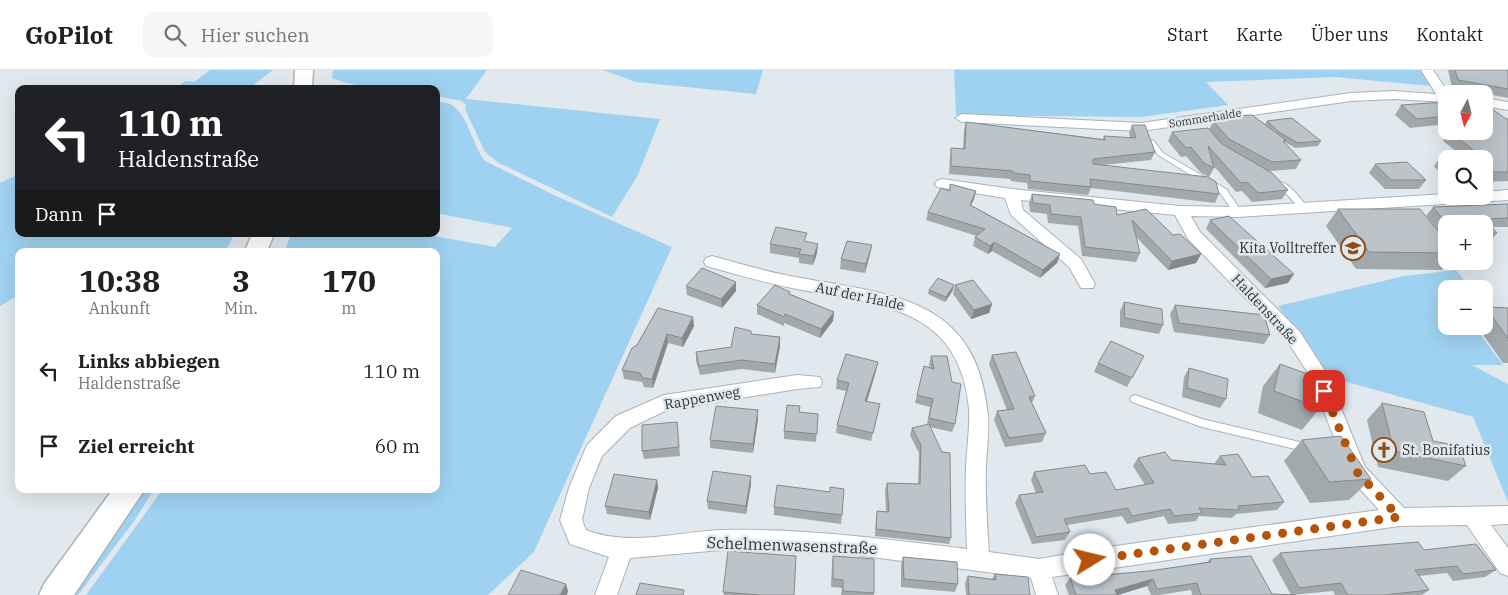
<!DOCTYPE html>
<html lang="de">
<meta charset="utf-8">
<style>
body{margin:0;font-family:"IBM Plex Serif",serif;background:#f6f6f6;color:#202124;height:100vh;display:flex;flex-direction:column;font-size:19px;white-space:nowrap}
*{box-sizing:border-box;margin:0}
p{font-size:16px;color:#757577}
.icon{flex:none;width:28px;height:28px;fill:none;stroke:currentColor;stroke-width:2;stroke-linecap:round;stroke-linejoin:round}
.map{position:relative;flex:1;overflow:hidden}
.panel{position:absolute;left:15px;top:178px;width:425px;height:245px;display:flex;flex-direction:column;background:#fff;border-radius:10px;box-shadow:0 5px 20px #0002}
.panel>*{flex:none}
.top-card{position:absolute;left:15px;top:15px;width:425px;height:152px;border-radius:10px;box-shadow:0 5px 20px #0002;background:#202124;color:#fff;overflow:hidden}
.needle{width:32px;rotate:187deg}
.fabs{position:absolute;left:1438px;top:15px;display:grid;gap:10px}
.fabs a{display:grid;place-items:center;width:55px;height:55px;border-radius:10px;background:#fff;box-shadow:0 5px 20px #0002;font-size:25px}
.pin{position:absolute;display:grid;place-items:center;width:42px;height:42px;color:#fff;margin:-21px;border-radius:10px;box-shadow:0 2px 8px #0006}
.me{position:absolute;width:55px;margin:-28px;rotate:81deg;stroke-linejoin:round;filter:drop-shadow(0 0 4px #0008)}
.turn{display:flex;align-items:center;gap:18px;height:105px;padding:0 20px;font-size:22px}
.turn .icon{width:65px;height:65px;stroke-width:2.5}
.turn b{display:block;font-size:35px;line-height:42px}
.then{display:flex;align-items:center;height:48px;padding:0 20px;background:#0003;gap:10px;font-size:19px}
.eta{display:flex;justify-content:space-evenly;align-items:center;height:85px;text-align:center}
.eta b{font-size:30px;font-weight:700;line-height:35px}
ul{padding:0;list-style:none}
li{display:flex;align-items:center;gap:15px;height:75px;padding:0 20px}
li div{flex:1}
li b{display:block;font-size:19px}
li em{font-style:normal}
header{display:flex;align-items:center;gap:30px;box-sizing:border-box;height:70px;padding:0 25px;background:#fff;border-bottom:1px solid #e0e0e0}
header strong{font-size:24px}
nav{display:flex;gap:28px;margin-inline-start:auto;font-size:18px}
.search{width:350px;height:45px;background:#f6f6f6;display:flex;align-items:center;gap:12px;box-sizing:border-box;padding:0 18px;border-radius:10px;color:#757577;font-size:19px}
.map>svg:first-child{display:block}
.green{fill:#9fd2f1}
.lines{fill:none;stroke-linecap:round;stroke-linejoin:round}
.lane-casing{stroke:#abb3b8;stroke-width:2}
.street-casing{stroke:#abb3b8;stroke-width:2}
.secondary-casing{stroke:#abb3b8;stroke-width:3}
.lane{fill:#fff;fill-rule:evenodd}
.street{fill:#fff;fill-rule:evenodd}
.secondary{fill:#fff;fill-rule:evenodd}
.wall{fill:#a2a9ad}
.shaded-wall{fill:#84898d}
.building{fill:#bcc4c9;stroke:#84898d}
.route{stroke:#b45309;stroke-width:9;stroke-dasharray:0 16.2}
.labels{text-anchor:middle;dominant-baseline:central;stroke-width:5;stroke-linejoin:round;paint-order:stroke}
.far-street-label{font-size:11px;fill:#303436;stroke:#e1e9ee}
.poi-label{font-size:14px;fill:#303436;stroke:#e1e9ee;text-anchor:end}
.street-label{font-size:14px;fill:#303436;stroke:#e1e9ee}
.near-street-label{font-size:16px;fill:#303436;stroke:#e1e9ee}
</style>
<header>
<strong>GoPilot</strong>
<div class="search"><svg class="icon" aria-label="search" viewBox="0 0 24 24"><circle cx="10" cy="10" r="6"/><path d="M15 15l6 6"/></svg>Hier suchen</div>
<nav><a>Start</a><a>Karte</a><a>Über uns</a><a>Kontakt</a></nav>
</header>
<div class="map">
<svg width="1508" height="525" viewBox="0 0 1508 525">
<rect width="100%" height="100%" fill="#e1e9ee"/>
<path class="green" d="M 210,0 L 273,0 L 248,19 L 174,19 L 185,11 L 194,12 Z
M 333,0 L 487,0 L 466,29 L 660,49 L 638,105 L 612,147 L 499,93 L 485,82 L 465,39 L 466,35 L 462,31 L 436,26 L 436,19 C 403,19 364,21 332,8 Z
M 603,0 L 763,0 L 756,24 L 636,12 Z
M 954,0 L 1422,0 L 1431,16 L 1335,7 L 1206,12 L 1228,35 L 1142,47 L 956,45 Z
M 436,31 C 441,32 448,33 452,35 C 467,44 473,76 485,91 L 556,126 L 672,177 L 534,482 L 488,525 L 86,525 L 163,419 L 436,419 L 436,181 L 285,181 L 291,164 L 423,164 L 495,177 L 512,158 L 436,143 Z
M 19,104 L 19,158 L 16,160 L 19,160 L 19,164 L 234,164 L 226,181 L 19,181 L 19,225 L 0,236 L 0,113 Z
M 1456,200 L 1471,219 L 1446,219 L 1446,256 L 1474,256 L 1503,295 L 1472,295 L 1508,314 L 1508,432 L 1473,347 L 1329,307 L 1278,236 L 1404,206 Z
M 142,419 L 154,419 L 135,450 L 78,525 L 64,525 Z"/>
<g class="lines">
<defs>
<path id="lane" d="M 1152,70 L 1154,71 L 1163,83 L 1226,119 L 1242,142 L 1241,144 L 1235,144 L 1220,123 L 1158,85 L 1149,72 Z
M 1276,111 C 1289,111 1300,129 1308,137 L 1309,139 L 1308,141 L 1302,141 L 1282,119 L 1276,115 Z
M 1135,325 L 1202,349 L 1308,374 L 1311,375 L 1313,378 L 1311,381 L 1308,382 L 1202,357 L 1132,332 L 1130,329 L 1132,326 Z"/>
<path id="street" d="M 1421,0 L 1433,0 L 1449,24 L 1446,24 L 1446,32 L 1394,29 L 1351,31 L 1141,61 L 962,52 L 955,48 L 962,44 L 1141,53 L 1351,23 L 1394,21 L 1436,24 Z
M 1484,28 L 1508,32 L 1508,40 L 1484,36 Z
M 942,109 L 1012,119 L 1180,136 L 1238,137 L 1446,124 L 1446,126 L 1484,126 L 1484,122 L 1508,120 L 1508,130 L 1238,147 L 1191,146 L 1200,162 L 1300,262 L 1327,304 L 1365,397 L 1404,438 L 1508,436 L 1508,454 L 1491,455 L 1508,478 L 1508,506 L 1500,503 L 1467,455 L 1399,456 L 1052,507 L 1058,525 L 1036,525 L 1031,508 L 849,484 L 721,480 L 630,488 L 617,525 L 595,525 L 609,487 L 570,474 L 560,450 L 569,418 L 587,375 L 616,346 L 664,325 L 797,305 L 820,307 L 822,312 L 820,317 L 797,319 L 667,340 L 630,358 L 602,386 L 589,418 L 582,450 L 586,460 C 629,477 676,462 721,460 C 803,458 885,469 967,479 C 966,452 965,424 966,396 C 967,377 970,358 969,339 C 960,238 882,235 802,220 C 770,214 738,205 706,196 L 704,192 L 706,188 L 712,186 C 741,194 771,203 801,208 C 889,224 974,227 987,338 C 990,357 987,376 986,395 C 985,424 987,453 989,482 L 1039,489 L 1108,477 L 1379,440 L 1350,408 L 1310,306 L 1288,272 L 1188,169 L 1175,145 L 1021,130 L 1023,140 L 1081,189 L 1095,214 L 1093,218 L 1081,218 L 1069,197 L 1011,145 L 1005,128 L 937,117 L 935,114 L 937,111 Z"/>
<path id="secondary" d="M 295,0 L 313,0 L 312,19 L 294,19 Z
M 252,164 L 274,164 L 267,181 L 245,181 Z
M 113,419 L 145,419 L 74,525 L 39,525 L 44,514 Z"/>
</defs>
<use href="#lane" class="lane-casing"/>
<use href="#street" class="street-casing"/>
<use href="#secondary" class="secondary-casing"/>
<use href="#lane" class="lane"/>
<use href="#street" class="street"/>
<use href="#secondary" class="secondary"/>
</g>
<path class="wall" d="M 1448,0 L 1508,0 L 1508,28 L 1452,17 Z
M 1446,32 L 1446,54 L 1410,58 L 1395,45 L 1401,35 Z
M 1231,46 L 1265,54 L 1267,51 L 1321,71 L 1318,76 L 1295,78 L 1285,72 L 1285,73 L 1301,90 L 1296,99 L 1269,101 L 1288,120 L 1282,129 L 1252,132 L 1242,121 L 1236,122 L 1213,95 L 1214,98 L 1209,107 L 1200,102 L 1186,86 L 1181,87 L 1168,71 L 1172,62 L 1209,60 L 1213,51 L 1230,50 Z
M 1506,49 L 1508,49 L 1508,111 L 1484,112 L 1484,89 L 1446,89 L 1446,110 L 1434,96 L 1441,86 L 1462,86 L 1443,71 L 1447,61 L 1484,61 Z
M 966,52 L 1103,69 L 1104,66 L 1130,68 L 1129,63 L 1132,55 L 1155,82 L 1151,90 L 1103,95 L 1219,124 L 1215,133 L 1091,118 L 1088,125 L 1028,119 L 1027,113 L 1011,111 L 1010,109 L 949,104 L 950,86 L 951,78 L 963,79 L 964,60 Z
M 1375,94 L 1426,110 L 1419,119 L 1385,119 L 1369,103 Z
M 950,114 L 976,121 L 974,129 L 971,135 L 1060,184 L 1057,193 L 1040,208 L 992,181 L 988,184 L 973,176 L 975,167 L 977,166 L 926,150 L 928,142 L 949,121 Z
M 1032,124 L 1094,134 L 1117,145 L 1146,139 L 1173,165 L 1201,184 L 1196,193 L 1168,200 L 1136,167 L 1140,183 L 1136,192 L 1082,186 L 1078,156 L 1048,153 L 1047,144 L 1030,142 L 1029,133 Z
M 1508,134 L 1508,157 L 1492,157 L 1497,163 L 1490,172 L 1484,172 L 1484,154 L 1446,154 L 1446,164 L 1441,164 L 1426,146 L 1433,137 Z
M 1338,139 L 1446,171 L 1446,191 L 1449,191 L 1442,200 L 1356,199 L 1326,156 Z
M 1210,150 L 1288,213 L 1265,218 L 1206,159 Z
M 806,172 L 817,183 L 813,195 L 799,193 L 799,188 L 770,183 L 770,174 Z
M 870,184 L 865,203 L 840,199 L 841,189 Z
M 955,215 L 992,234 L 989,243 L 971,249 L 953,224 Z
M 686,216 L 736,221 L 722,238 L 687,225 Z
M 929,220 L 953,220 L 945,232 L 928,224 Z
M 790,224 L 834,242 L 833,251 L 820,268 L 784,253 L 784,256 L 757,244 L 757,235 Z
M 1124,232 L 1163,255 L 1159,264 L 1120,257 L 1120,241 Z
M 1175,235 L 1270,265 L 1264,274 L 1174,262 L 1170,244 Z
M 1485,237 L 1508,238 L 1508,293 L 1503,293 L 1477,256 L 1484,256 L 1484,238 Z
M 658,238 L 694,256 L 683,277 L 668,273 L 653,318 L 644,317 L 642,312 L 624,309 L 622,300 Z
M 751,264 L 780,267 L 780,276 L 775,303 L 742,299 L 700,305 L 696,291 L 696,282 L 731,277 Z
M 992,285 L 1035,326 L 1032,333 L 1046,363 L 1042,372 L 1005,377 L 994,350 L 997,341 L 1007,340 L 989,294 Z
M 931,286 L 955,354 L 952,362 L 930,357 L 951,468 L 949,474 L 875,466 L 876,448 L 877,441 L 886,442 L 885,420 L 887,413 L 918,414 L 919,383 L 910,365 L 912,358 L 927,355 L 930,337 L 915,333 L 924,296 L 930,298 L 929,295 Z
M 1144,286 L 1127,317 L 1094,302 L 1098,293 Z
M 1280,294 L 1320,338 L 1302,360 L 1258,343 L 1263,316 Z
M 1189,298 L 1226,329 L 1220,338 L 1182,327 L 1184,307 Z
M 876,301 L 867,331 L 878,343 L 871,371 L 836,363 L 837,355 L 846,321 L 836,319 L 837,310 Z
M 1382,333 L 1433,371 L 1466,396 L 1448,411 L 1378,397 L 1367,350 Z
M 758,340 L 758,349 L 753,383 L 710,378 L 710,370 Z
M 799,342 L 818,344 L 816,372 L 784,369 L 784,361 Z
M 678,361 L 680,386 L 644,389 L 642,381 Z
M 1302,370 L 1371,409 L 1349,430 L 1310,433 L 1284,391 Z
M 1220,386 L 1252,407 L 1284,432 L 1277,440 L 1236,444 L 1232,448 L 1199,446 L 1196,451 L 1168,454 L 1164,446 L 1127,454 L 1122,446 L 1067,455 L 1070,462 L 1065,470 L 1032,474 L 1015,433 L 1019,425 L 1036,423 L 1031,410 L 1034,402 L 1090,404 L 1116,420 L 1145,415 L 1133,396 L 1138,388 L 1214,394 Z
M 751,406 L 751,414 L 746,444 L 708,439 L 707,431 Z
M 657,410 L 658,418 L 650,450 L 607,444 L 605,436 Z
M 830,422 L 842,445 L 841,454 L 774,445 L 774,437 Z
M 1424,480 L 1496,500 L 1485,507 L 1453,511 L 1447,503 L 1419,506 L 1429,520 L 1422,525 L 1335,525 L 1333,521 L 1291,525 L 1272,490 L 1280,483 Z
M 833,486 L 874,523 L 874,525 L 841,525 L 842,518 L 831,517 L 832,493 Z
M 903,487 L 958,514 L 955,522 L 901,517 L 901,495 Z
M 1210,489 L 1272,524 L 1296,525 L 1192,525 L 1191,520 L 1159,525 L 1151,525 L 1147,516 L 1118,525 L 1069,525 L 1065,515 L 1070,508 L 1149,501 L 1207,492 Z
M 995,504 L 1030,525 L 966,525 L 965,513 L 968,506 L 992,509 Z
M 723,522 L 794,525 L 724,525 Z"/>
<path class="shaded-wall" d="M 976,121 L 974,129 L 967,143 L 970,135 Z
M 994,172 L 992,181 L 988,184 L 990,176 Z
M 818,174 L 817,183 L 813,195 L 814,186 Z
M 872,175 L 870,184 L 865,203 L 866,194 Z
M 1060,184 L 1057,193 L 1040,208 L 1043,200 Z
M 1201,184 L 1196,193 L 1168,200 L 1172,191 Z
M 1294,204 L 1288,213 L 1265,218 L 1271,209 Z
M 736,212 L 736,221 L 722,238 L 721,229 Z
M 954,215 L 953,220 L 945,232 L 946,227 Z
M 992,234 L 989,243 L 971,249 L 974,240 Z
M 834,242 L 833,251 L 820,268 L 821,259 Z
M 693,247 L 694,256 L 683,277 L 682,268 Z
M 667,264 L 668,273 L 653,318 L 652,309 Z
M 780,267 L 780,276 L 775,303 L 775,294 Z
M 878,292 L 876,301 L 864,340 L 865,331 Z
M 758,340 L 758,349 L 753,383 L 753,374 Z
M 751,406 L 751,414 L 746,444 L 746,436 Z
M 657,410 L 658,418 L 650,450 L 649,442 Z
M 1153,509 L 1147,516 L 1118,525 L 1112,525 L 1115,520 Z
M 566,514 L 568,521 L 567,525 L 560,525 Z"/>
<path class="building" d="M 1455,0 L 1508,0 L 1508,19 L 1458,10 Z
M 1446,32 L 1446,46 L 1417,49 L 1401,35 Z
M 1484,33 L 1506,49 L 1508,49 L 1508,102 L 1484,102 L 1484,89 L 1446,89 L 1446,92 L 1441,86 L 1481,86 L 1450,62 L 1484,61 Z
M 1252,45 L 1286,70 L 1283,71 L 1301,90 L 1272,92 L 1229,69 L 1213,51 L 1235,50 L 1231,46 Z
M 1292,48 L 1321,71 L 1298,73 L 1279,62 L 1267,51 Z
M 966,52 L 1105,70 L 1104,66 L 1136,68 L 1132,55 L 1145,55 L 1155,82 L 1093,89 L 1093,94 L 1208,107 L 1216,112 L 1219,124 L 1090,109 L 1091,117 L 1030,111 L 1030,105 L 1013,103 L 1013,101 L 951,96 L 951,78 L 965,79 Z
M 1208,58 L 1222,74 L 1272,103 L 1288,120 L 1258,123 L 1247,112 L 1241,113 L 1208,76 L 1214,98 L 1204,93 L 1191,77 L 1186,78 L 1172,62 Z
M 1407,92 L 1426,110 L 1391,110 L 1375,94 Z
M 950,114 L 976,121 L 970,135 L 1060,184 L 1043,200 L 994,172 L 990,176 L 975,167 L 985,159 L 928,142 L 941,118 L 950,121 Z
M 1032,124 L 1093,130 L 1094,134 L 1116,137 L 1117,145 L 1146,139 L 1173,165 L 1180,164 L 1201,184 L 1172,191 L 1132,150 L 1140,183 L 1085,177 L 1081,147 L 1051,144 L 1050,135 L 1033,133 Z
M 1508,134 L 1508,148 L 1485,149 L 1497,163 L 1484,163 L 1484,154 L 1447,154 L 1433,137 Z
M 1338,139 L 1420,139 L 1446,171 L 1446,183 L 1369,182 Z
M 1229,146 L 1294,204 L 1271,209 L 1210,150 Z
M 776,157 L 807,163 L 804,171 L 818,174 L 814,186 L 799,184 L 801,179 L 770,174 Z
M 847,171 L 872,175 L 866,194 L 841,189 Z
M 702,198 L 736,212 L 721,229 L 686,216 Z
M 938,208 L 954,215 L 946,227 L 929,220 Z
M 973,210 L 992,234 L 974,240 L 955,215 Z
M 775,215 L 790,222 L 789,224 L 834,242 L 821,259 L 785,244 L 784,247 L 757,235 Z
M 1124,232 L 1162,239 L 1163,255 L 1125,248 Z
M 1175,235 L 1264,245 L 1270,265 L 1179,253 Z
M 1485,237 L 1508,238 L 1508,268 Z
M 658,238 L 693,247 L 682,268 L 667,264 L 652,309 L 643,308 L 640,303 L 622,300 L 632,278 L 637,275 Z
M 735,257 L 751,261 L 751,264 L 780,267 L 775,294 L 742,290 L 699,296 L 696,282 L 731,277 Z
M 1111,271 L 1144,286 L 1132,308 L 1098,293 Z
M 1016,282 L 1035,326 L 1029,327 L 1046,363 L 1009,368 L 997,341 L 1014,339 L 992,285 Z
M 846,284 L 878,292 L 865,331 L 880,334 L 873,363 L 837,355 L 849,313 L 837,310 Z
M 931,286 L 947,286 L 952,312 L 961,314 L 955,354 L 929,348 L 933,329 L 917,325 L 924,296 L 934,299 Z
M 1280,294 L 1324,310 L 1320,338 L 1274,321 Z
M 1189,298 L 1228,309 L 1226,329 L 1187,318 Z
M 1382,333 L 1424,342 L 1433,371 L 1459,376 L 1466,396 L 1394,381 Z
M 787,335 L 800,336 L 799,342 L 818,344 L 817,364 L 784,361 Z
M 716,336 L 758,340 L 753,374 L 710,370 Z
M 677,352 L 679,377 L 642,381 L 642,355 Z
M 929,354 L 942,382 L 950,383 L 951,468 L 876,459 L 877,441 L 889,442 L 887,413 L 920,414 L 921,375 L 912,358 Z
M 1341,366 L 1371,409 L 1329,412 L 1302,370 Z
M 1165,382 L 1171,390 L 1226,395 L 1220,386 L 1238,384 L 1252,407 L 1268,406 L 1284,432 L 1238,436 L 1239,440 L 1199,438 L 1202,443 L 1174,446 L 1170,439 L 1132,446 L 1128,438 L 1064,449 L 1070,462 L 1036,467 L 1019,425 L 1043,422 L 1034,402 L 1085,395 L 1090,404 L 1106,402 L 1116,420 L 1154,413 L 1138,388 Z
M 713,401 L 751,406 L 746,436 L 707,431 Z
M 614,404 L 657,410 L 649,442 L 605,436 Z
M 777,415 L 830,422 L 830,417 L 844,419 L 842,445 L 774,437 Z
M 1418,472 L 1424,480 L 1476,474 L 1496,500 L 1463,504 L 1457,496 L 1415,500 L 1429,520 L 1384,525 L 1348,525 L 1341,513 L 1299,518 L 1280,483 Z
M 728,481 L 796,486 L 794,525 L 760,525 L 723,522 Z
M 833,486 L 874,489 L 874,523 L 843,521 L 843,510 L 833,509 Z
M 1251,486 L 1272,524 L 1296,525 L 1201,525 L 1197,513 L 1157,519 L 1153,509 L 1115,520 L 1117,525 L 1076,525 L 1070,508 L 1149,501 L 1211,492 L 1210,489 Z
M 903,487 L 957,492 L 958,514 L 904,509 Z
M 521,500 L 566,514 L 560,525 L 508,525 Z
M 995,504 L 1028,507 L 1030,525 L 969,525 L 968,506 L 996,510 Z
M 640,513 L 684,520 L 683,525 L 636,525 Z"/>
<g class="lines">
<path class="route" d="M 1090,490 L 1399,447 L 1357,402 L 1324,321"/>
</g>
<defs>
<symbol id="school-ring" viewBox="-11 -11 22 22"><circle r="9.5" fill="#e1e9ee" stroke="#8d4c18" stroke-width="1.5"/><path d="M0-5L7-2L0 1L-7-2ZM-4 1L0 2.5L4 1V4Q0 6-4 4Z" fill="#8d4c18"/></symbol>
<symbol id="church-ring" viewBox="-11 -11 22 22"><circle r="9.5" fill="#e1e9ee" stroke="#8d4c18" stroke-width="1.5"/><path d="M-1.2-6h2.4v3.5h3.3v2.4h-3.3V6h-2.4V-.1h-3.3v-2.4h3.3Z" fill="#8d4c18"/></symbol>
</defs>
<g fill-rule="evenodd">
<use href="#school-ring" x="1339" y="164" width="28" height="28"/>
<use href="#church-ring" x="1370" y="366" width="28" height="28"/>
</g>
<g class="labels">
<g class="far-street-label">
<text transform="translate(1205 48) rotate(-9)">Sommerhalde</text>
</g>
<g class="poi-label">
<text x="1336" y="178">Kita Volltreffer</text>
<text x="1402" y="380" text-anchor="start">St. Bonifatius</text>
</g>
<g class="street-label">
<text transform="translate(860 226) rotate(12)">Auf der Halde</text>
<text transform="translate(1265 239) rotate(47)">Haldenstraße</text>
<text transform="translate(702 328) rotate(-10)">Rappenweg</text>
</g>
<g class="near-street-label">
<text transform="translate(792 475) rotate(2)">Schelmenwasenstraße</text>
</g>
</g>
</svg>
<div class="fabs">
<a><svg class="needle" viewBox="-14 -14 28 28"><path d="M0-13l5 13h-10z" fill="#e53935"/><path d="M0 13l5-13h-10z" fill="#757577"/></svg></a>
<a><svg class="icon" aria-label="search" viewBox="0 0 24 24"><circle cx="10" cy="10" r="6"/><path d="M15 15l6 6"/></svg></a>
<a>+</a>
<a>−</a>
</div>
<div class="pin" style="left:1324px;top:321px;background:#d93025"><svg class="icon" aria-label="arrive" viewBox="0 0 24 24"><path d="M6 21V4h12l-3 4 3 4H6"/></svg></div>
<svg class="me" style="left:1090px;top:490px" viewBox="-20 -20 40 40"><circle r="19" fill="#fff"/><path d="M0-13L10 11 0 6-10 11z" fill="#b45309"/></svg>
<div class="top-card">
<div class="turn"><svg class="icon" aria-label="left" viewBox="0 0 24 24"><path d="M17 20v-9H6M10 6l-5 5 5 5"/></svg><div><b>110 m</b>Haldenstraße</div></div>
<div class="then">Dann<svg class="icon" aria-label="arrive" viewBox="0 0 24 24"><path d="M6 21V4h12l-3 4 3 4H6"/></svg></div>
</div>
<section class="panel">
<div class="eta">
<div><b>10:38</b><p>Ankunft</p></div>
<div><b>3</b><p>Min.</p></div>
<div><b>170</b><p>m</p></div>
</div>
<ul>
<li><svg class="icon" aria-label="left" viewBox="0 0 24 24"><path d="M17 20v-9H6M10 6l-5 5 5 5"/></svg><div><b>Links abbiegen</b><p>Haldenstraße</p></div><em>110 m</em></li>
<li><svg class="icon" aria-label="arrive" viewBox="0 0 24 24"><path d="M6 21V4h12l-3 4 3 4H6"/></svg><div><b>Ziel erreicht</b></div><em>60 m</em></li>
</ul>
</section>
</div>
